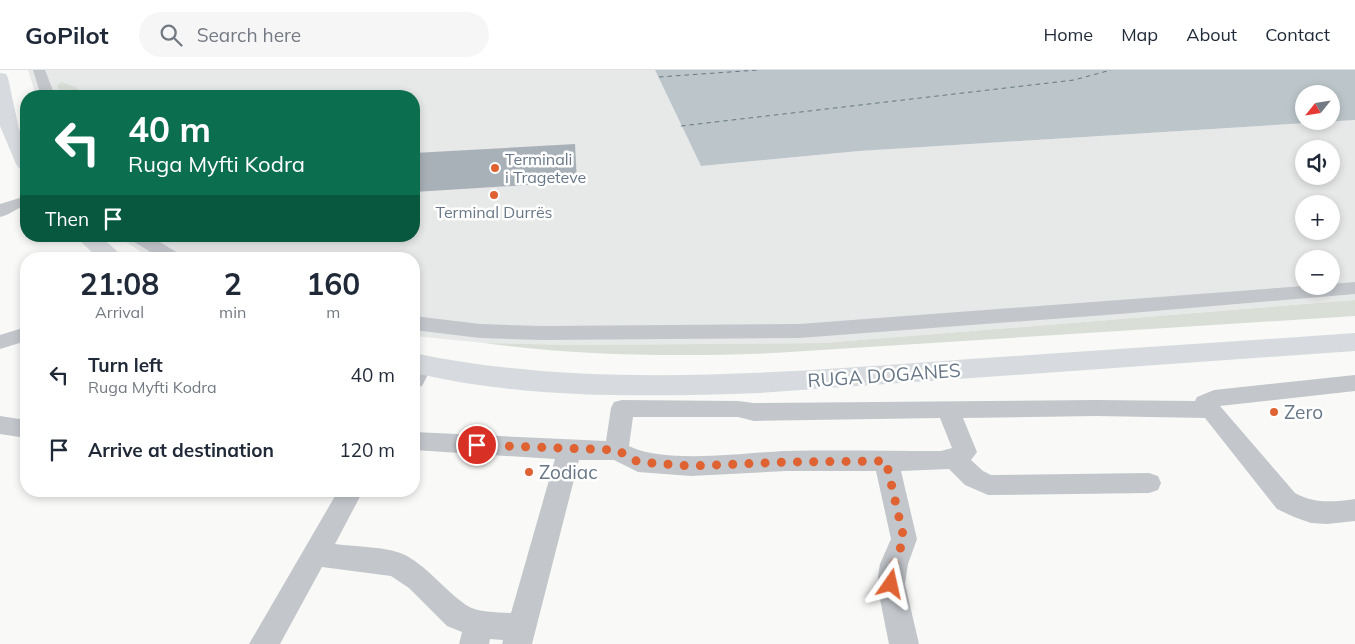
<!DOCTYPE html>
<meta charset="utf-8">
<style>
body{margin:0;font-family:Mulish,sans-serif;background:#f6f6f7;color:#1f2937;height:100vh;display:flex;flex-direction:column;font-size:19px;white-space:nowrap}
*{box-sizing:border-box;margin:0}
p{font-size:16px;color:#747a83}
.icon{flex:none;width:28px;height:28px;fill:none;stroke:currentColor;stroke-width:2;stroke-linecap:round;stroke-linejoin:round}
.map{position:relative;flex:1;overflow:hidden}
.details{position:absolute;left:20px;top:182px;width:400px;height:245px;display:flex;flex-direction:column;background:#fff;border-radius:20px;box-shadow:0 2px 8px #0003}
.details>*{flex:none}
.guide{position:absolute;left:20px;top:20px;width:400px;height:152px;border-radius:20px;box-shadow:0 2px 8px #0003;background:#0b6e4f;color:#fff;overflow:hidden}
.needle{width:32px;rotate:240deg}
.tools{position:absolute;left:1295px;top:15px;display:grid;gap:10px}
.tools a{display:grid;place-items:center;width:45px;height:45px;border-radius:50%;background:#fff;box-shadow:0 2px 8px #0003;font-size:25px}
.pin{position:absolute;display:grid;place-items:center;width:42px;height:42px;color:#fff;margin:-21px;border:2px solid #fff;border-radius:50%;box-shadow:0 1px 5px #0007}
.me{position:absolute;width:55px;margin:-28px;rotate:11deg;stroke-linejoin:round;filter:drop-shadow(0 0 4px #0008)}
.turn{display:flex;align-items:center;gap:18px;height:105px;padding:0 25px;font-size:22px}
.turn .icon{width:65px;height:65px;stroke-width:2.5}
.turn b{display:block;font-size:35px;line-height:42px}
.then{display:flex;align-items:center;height:48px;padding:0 25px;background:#0003;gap:10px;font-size:19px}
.eta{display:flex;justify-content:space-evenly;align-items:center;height:85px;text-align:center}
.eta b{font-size:30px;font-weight:700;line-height:35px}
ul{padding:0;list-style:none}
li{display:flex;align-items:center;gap:15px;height:75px;padding:0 25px}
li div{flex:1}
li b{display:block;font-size:19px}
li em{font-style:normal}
header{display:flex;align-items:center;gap:30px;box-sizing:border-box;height:70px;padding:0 25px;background:#fff;border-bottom:1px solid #e0e1e3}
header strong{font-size:24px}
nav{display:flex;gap:28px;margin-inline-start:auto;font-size:18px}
.search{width:350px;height:45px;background:#f6f6f7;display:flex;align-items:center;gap:12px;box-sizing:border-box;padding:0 18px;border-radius:28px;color:#747a83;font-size:19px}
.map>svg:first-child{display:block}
.built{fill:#e7e8e8;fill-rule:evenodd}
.green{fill:#d9ded7}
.water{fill:#bbc5ca;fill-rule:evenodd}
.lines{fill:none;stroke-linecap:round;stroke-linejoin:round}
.ferry{stroke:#657983;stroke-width:1;stroke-dasharray:4.5 4;stroke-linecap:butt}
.building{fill:#a9b1b8}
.minor{fill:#c3c6cb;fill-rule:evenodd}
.secondary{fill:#d7dbdf;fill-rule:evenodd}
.route{stroke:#df6332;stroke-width:9;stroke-dasharray:0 16.2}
.poi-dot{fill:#df6332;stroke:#fff;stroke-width:2}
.labels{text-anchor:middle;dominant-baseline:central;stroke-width:5;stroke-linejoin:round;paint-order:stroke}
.far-poi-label{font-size:16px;fill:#697888;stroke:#fff;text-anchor:start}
.street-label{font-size:19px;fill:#697888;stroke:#fff}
.poi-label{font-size:19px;fill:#697888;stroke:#fff;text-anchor:start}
</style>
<header>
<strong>GoPilot</strong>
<div class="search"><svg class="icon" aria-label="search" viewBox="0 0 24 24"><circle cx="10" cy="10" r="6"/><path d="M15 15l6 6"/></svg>Search here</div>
<nav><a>Home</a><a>Map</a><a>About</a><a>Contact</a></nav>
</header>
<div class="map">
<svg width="1355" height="574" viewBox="0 0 1355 574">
<rect width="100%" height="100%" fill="#f9f9f7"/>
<path class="built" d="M 28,0 L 655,0 L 701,96 L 859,81 L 1355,50 L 1355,230 L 823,273 L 571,275 L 484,273 L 414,266 L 414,189 L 151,189 L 118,166 L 414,166 L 414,26 L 36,26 ZM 1304,79 L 1331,79 L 1331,106 L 1304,106 ZM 1304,134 L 1331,134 L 1331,161 L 1304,161 ZM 1304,189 L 1331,189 L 1331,216 L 1304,216 Z"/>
<path class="green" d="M 62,12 L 77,18 L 81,26 L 62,26 L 57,15 Z
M 1355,230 L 1355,246 L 774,283 C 676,287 580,286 484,273 L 571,275 L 823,273 Z"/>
<path class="water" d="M 655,0 L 1355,0 L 1355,50 L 859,81 L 701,96 ZM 1304,24 L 1331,24 L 1331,51 L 1304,51 Z"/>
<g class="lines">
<path class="ferry" d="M 659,7 L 758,0
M 681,56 L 1074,10 L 1111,0"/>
</g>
<path class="building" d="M 575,74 L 577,112 L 414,122 L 414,83 Z"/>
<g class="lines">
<path class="minor" d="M 33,0 L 45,0 L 55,26 L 41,26 Z
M 26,126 L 26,136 C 16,138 10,145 0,147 L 0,134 Z
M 128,166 L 150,166 L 181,185 L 184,189 L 162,189 L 131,170 Z
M 1355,212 L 1355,224 L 1119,244 L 799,268 L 543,270 L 480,268 L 414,260 L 414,246 L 480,254 L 543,256 L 799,254 L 1304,216 L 1331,216 L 1331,214 Z
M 26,257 L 26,271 L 0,279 L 0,265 Z
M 422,287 L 430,290 L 433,295 L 422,316 L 414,318 L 414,291 Z
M 1355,305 L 1355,321 L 1220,336 L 1295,423 C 1315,434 1333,432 1355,429 L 1355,451 L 1327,454 L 1311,453 L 1294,447 L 1277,439 L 1205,348 L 1096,346 L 963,348 L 977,382 L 971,390 L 983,401 L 991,405 L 1149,403 L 1158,406 L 1161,413 L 1158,420 L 1149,423 L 988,425 L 965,415 L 949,399 L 901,401 L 917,469 L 908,494 L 905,514 L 919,574 L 889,574 L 877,514 L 880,494 L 891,469 L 876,401 L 786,401 L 691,406 L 638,402 L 614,390 L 579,390 L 532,574 L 502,574 L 503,570 L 490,569 L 489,574 L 459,574 L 462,562 L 447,556 L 409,518 L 391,506 L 322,497 L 280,574 L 249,574 L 338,421 L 363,421 L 335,474 C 355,477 389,476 407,486 C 430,499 444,520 466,535 C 478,543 497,542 511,543 L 555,389 L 414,380 L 414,362 L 606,371 L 611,338 L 614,332 L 622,330 L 738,331 L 754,333 L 1096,330 L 1195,331 L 1197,327 L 1214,320 ZM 633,347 L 738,347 L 754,351 L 940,348 L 952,378 L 941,381 C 889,381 836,380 784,381 C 744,383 665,394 629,376 Z
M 0,346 L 26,350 L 26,368 L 0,364 Z"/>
<path class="secondary" d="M 0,3 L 6,4 L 8,8 L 19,59 L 26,73 L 26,100 L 19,98 L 16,94 L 0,56 Z
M 75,166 L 100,166 L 126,189 L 99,189 Z
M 1355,263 L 1355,281 L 760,323 C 645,327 526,329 414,303 L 414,283 C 578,318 763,304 929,292 C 1071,282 1213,273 1355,263 Z"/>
</g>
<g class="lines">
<path class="route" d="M 477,375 L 617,380 L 638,392 L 691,396 L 786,392 L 886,391 L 904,469 L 894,494 L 891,514"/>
</g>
<g class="poi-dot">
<circle cx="495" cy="98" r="5"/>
<circle cx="494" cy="125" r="5"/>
<circle cx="1274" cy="342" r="5"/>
<circle cx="529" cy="402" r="5"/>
</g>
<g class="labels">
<g class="far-poi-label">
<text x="505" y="89">Terminali<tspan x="505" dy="18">i Trageteve</tspan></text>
<text x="494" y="142" text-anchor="middle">Terminal Durrës</text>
</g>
<g class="street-label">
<text transform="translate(884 305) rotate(-4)">RUGA DOGANES</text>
</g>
<g class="poi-label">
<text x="1284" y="342">Zero</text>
<text x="539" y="402">Zodiac</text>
</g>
</g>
</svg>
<div class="tools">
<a><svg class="needle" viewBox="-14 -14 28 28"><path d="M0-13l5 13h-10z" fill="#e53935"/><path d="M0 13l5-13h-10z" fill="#747a83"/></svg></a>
<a><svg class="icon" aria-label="sound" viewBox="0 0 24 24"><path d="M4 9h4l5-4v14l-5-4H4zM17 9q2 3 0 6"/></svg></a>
<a>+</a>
<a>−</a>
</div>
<div class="pin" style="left:477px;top:375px;background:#d93025"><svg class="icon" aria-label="arrive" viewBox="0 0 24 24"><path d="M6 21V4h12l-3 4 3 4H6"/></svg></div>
<svg class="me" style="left:891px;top:514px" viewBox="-20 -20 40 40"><path d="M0-17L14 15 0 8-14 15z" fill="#df6332" stroke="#fff" stroke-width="4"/></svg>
<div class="guide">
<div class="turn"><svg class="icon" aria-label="left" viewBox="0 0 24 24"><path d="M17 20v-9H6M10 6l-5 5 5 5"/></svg><div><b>40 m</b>Ruga Myfti Kodra</div></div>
<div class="then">Then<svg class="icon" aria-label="arrive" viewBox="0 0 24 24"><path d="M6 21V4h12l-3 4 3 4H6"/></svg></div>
</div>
<section class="details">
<div class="eta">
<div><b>21:08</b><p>Arrival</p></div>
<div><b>2</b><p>min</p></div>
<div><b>160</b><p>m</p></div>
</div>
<ul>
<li><svg class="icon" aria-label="left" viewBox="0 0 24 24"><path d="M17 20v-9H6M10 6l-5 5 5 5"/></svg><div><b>Turn left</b><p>Ruga Myfti Kodra</p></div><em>40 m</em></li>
<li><svg class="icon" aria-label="arrive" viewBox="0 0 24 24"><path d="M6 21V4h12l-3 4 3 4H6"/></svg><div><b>Arrive at destination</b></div><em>120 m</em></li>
</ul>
</section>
</div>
